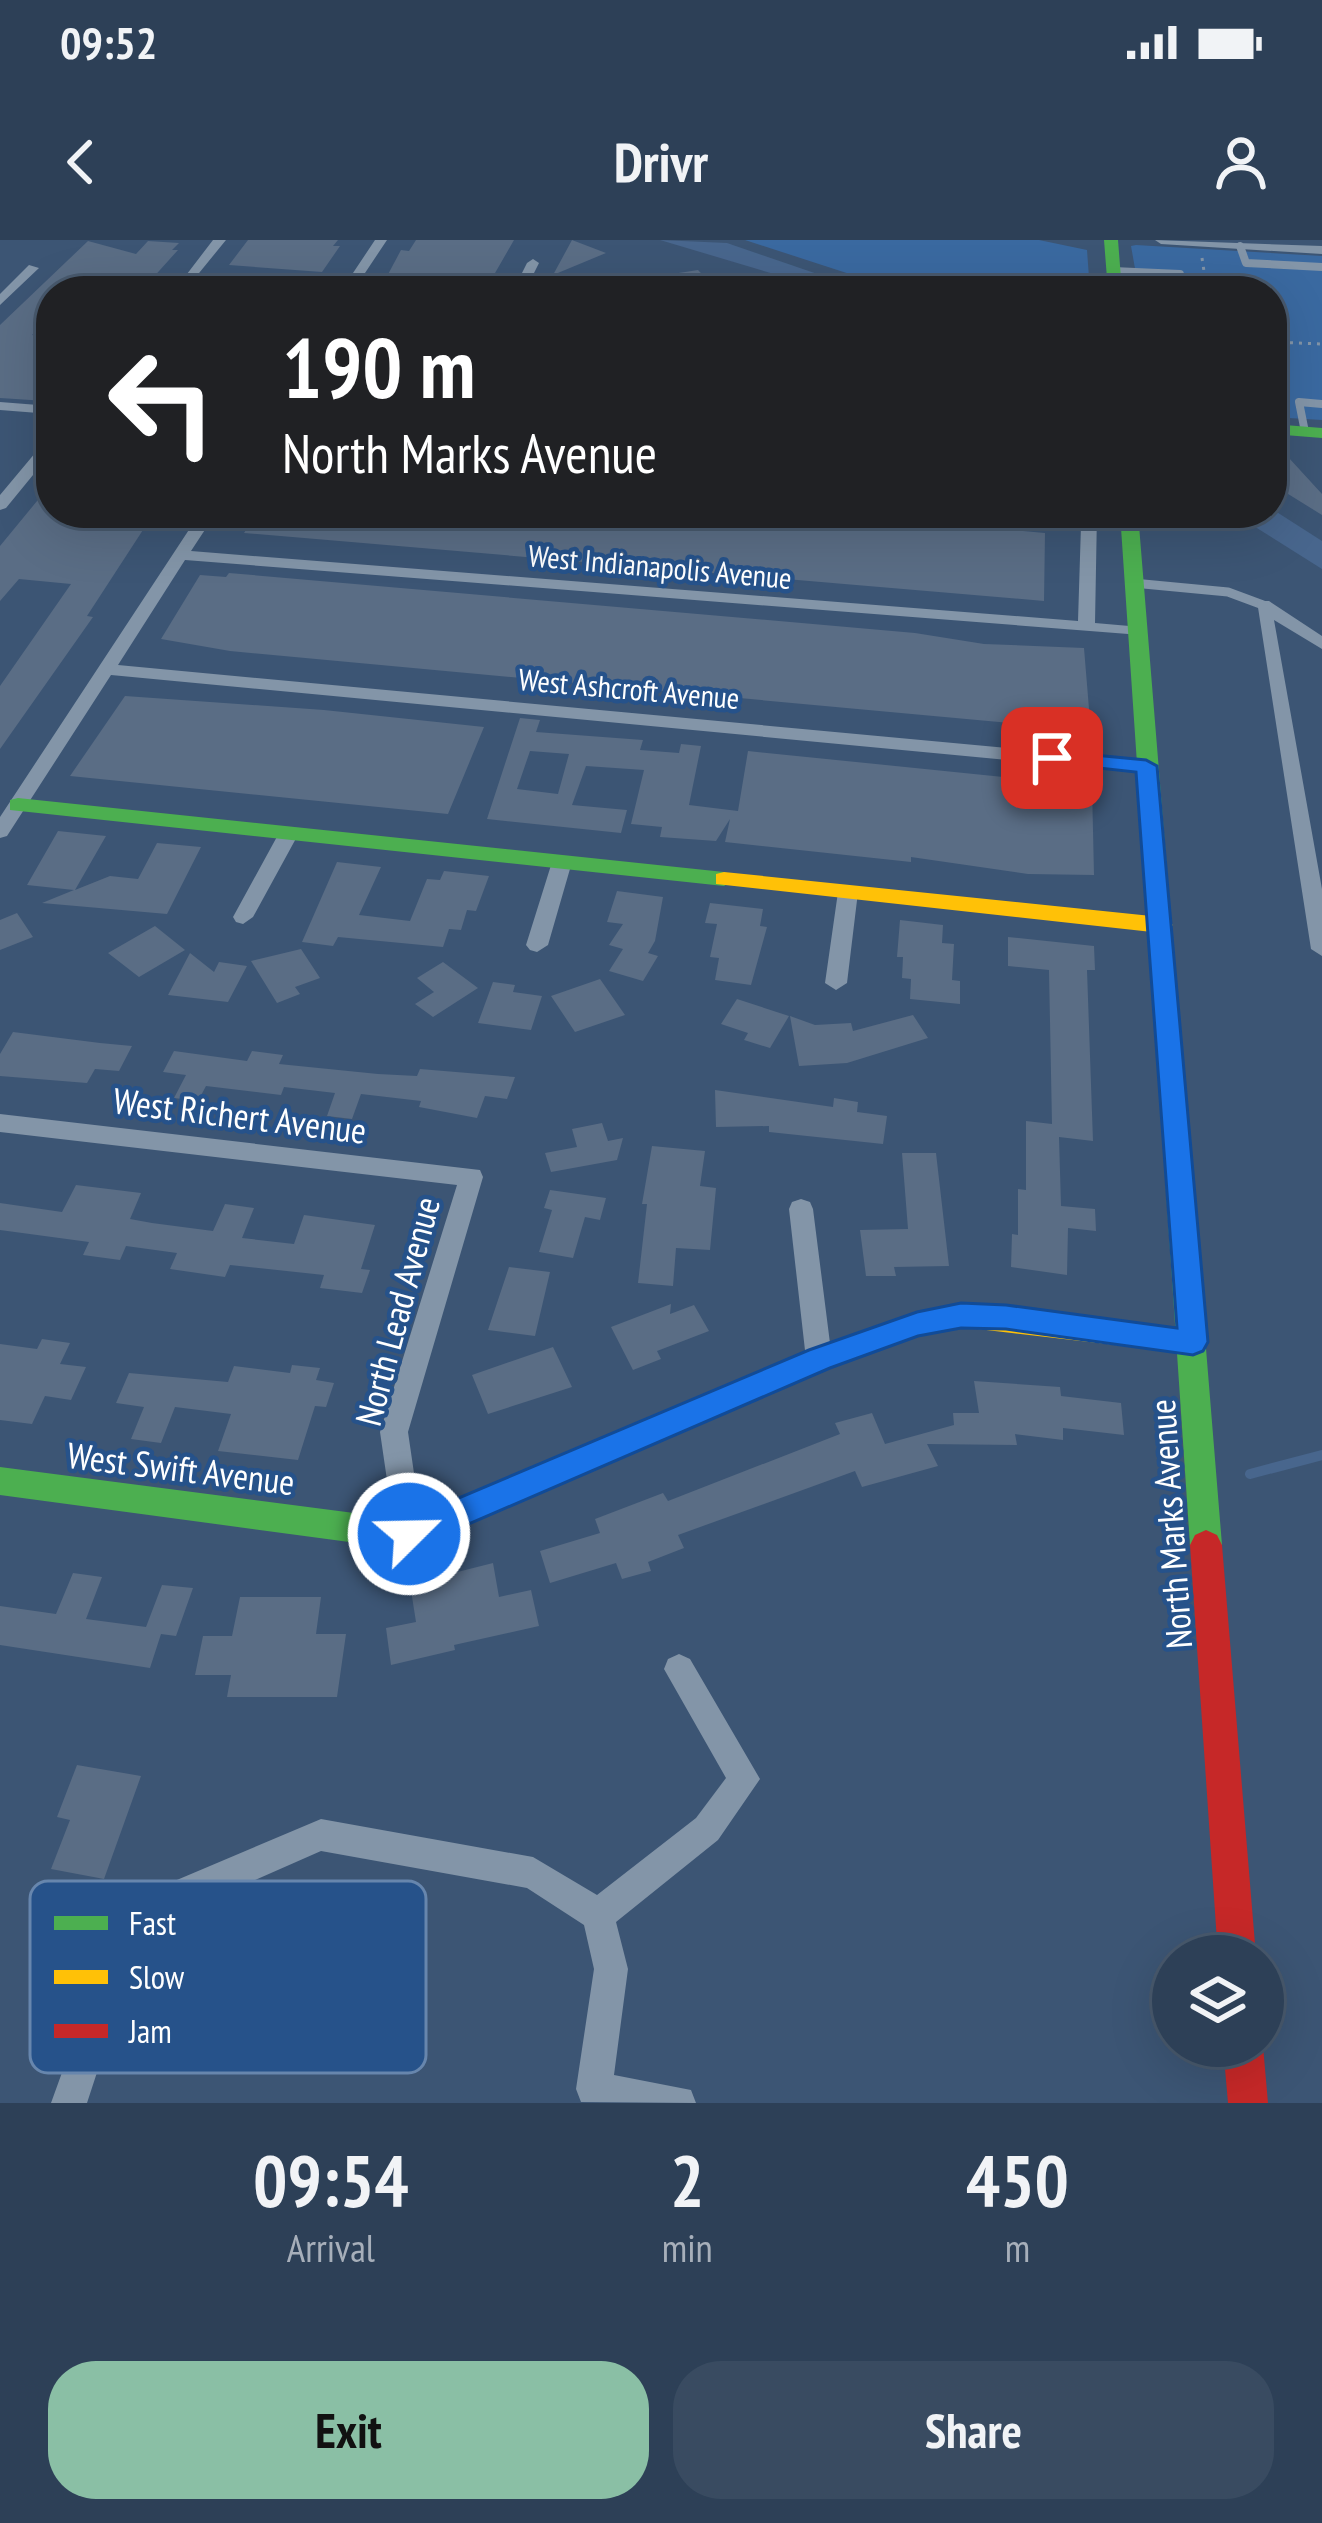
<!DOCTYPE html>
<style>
body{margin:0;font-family:"PT Sans Narrow",sans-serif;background:#394b61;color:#f1f3f6;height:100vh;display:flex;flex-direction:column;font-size:45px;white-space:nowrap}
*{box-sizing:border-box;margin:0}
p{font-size:39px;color:#a7afba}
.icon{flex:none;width:66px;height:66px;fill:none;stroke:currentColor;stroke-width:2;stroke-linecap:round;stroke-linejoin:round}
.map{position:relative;height:1863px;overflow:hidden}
.drawer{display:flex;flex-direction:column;background:#2d4057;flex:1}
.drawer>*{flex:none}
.banner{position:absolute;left:36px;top:36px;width:1251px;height:252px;border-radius:48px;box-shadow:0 12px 48px #0002,0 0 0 3px #48596d;background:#202124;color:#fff;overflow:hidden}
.tools{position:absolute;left:1152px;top:1695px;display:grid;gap:24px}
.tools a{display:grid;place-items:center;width:132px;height:132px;border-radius:50%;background:#2d4057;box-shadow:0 12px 48px #0002,0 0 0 3px #48596d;font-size:60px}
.pin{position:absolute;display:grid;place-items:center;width:102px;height:102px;color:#fff;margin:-51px;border-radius:24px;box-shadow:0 6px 18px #0006}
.me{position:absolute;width:132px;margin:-66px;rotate:67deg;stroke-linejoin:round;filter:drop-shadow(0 0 9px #0008)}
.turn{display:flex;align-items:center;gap:42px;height:252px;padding:0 48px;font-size:54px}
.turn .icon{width:156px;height:156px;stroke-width:2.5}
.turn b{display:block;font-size:84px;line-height:102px}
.eta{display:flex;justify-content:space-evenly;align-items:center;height:204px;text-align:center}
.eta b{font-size:72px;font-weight:800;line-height:84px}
.cta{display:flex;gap:24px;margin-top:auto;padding:24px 48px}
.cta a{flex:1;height:138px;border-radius:48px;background:#8abfa5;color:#111;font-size:48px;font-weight:800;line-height:138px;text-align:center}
.cta a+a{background:#394b61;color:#f1f3f6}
.status{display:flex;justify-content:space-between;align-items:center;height:84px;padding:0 60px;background:#2d4057;direction:ltr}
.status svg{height:33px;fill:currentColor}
header{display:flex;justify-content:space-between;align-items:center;height:156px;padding:0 48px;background:#2d4057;font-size:54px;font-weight:800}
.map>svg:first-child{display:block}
.green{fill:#3a69a0}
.water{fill:#48668d}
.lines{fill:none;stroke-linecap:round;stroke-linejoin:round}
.stream{stroke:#48668d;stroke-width:10}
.building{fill:#5a6d85;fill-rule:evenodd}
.path{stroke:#8395a8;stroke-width:3;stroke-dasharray:3 6;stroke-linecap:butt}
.lane-far1{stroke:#8395a8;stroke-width:8}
.lane{stroke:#8395a8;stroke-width:9}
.street{fill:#8395a8;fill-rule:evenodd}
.fast{fill:#4caf50;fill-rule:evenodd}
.slow{fill:#ffc107;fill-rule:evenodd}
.jam{fill:#c62828;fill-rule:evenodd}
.route{fill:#1a73e8;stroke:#114b97;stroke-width:3}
.labels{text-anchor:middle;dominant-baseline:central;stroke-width:9;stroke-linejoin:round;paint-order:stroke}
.far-street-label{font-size:30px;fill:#fff;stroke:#26528a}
.street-label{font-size:36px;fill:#fff;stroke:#26528a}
.key{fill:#26528a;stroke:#6786ad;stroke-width:3}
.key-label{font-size:33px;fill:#fff}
</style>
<div class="status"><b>09:52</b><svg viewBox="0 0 49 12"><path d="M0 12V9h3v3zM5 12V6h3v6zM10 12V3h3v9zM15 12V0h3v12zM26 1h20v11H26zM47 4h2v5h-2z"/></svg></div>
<header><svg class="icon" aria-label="back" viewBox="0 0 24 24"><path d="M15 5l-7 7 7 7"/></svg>Drivr<svg class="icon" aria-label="person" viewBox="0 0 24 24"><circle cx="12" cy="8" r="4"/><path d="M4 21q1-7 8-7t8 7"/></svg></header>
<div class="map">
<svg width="1322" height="1863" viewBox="0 0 1322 1863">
<rect width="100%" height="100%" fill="#3c5574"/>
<path class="green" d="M 745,0 L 1039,0 L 1087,10 L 1090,51 L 902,51 Z
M 1136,5 L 1322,16 L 1322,180 L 1272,177 L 1272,51 L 1139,51 L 1131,6 Z"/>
<path class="water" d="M 660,0 L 727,3 L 867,51 L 831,51 Z
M 1272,269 L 1322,301 L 1322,329 L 1233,273 L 1272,273 Z"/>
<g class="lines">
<path class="stream" d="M 1250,1234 L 1322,1215"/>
</g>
<path class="building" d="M 248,0 L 338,0 L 333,6 L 340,6 L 322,32 L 229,25 Z
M 416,0 L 514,0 L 487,47 L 385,40 L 401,10 L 409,11 Z
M 572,0 L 606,13 L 553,35 Z
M 88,1 L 136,14 L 148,1 L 179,3 L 172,10 L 178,10 L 141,51 L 51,51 L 51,76 L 32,95 L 51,97 L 51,156 L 46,161 L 0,158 L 0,85 Z
M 698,30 L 718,51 L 641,51 L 640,39 Z
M 1289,218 L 1322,254 L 1322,275 L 1272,244 L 1272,219 Z
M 51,244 L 51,273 L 154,273 L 87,376 L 93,377 L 0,509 L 0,446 L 71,344 L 19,339 L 0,361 L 0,306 Z
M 256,273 L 371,280 L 374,275 L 416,279 L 416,273 L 798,273 L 1023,291 L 1045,293 L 1044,361 L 244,293 Z
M 229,333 L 915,393 L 984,404 L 1084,408 L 1090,481 L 1063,478 L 1063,488 L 230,411 L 161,399 L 200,335 L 226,337 Z
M 125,456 L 324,470 L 484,487 L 448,574 L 70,536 Z
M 520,478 L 540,480 L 536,492 L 643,500 L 640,510 L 679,513 L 681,504 L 701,506 L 689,565 L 738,571 L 748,511 L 1092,546 L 1094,635 L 1028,634 L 911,617 L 911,622 L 725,602 L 730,579 L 716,601 L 660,597 L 662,587 L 631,584 L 644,530 L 586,526 L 572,565 L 627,570 L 621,593 L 487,579 ZM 530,511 L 569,514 L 558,554 L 517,549 Z
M 58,591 L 106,596 L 75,650 L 110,636 L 138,639 L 157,603 L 201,607 L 167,674 L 42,663 L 74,650 L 27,645 Z
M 337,622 L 381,627 L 359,675 L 410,681 L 427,639 L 440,640 L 444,631 L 489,636 L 476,671 L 467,670 L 461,690 L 449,689 L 443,707 L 338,697 L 333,706 L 302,702 Z
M 617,651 L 663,657 L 655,701 L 648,713 L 658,716 L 643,741 L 609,731 L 623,709 L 609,705 L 623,684 L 607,682 Z
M 710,663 L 763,669 L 760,686 L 767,687 L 751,745 L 715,740 L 719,718 L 710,717 L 717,684 L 705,683 Z
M 17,673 L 33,697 L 0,710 L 0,680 Z
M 900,680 L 943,685 L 942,703 L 954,704 L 952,740 L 960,741 L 960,764 L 910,759 L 911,739 L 902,738 L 903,717 L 897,717 Z
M 155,686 L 185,710 L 139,737 L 108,713 Z
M 1008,697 L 1094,706 L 1095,730 L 1087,730 L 1093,901 L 1059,897 L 1061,966 L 1095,969 L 1096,991 L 1068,988 L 1067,1035 L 1011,1027 L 1012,994 L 1018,995 L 1018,949 L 1026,950 L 1026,881 L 1052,884 L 1049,730 L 1008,726 Z
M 301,709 L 320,738 L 295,747 L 300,754 L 277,763 L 251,721 Z
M 190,713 L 214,732 L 219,722 L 247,726 L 228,762 L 168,755 Z
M 443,722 L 478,748 L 433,777 L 415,764 L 434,752 L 417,738 Z
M 600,739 L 625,775 L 575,792 L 551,756 Z
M 493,742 L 515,745 L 513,752 L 542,756 L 531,790 L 478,783 Z
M 737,759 L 789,776 L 770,808 L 744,800 L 748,793 L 721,784 Z
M 913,775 L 928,798 L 847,823 L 799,826 L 790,776 L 815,785 L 851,783 L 853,791 Z
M 13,792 L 100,803 L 132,806 L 119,831 L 95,829 L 87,843 L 0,836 L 0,814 Z
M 174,811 L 247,821 L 252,811 L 283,815 L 279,824 L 378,834 L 417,836 L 420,829 L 515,837 L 507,859 L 485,856 L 477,878 L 419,867 L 421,861 L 361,854 L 352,879 L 327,876 L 335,853 L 284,847 L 281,855 L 206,846 L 198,861 L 174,858 L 186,835 L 163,832 Z
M 715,850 L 833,867 L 834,858 L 858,862 L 857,872 L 887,876 L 883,904 L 769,892 L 769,886 L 716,887 Z
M 602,883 L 608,901 L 623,898 L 617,920 L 551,932 L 545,913 L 577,907 L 572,889 Z
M 652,906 L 705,911 L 700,946 L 716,948 L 710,1010 L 676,1008 L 673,1046 L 638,1043 L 647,964 L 642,964 Z
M 902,913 L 936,913 L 949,1026 L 894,1027 L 896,1036 L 866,1036 L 860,990 L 908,989 Z
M 76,945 L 141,953 L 130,979 L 152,983 L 213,991 L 225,964 L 254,968 L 242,998 L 294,1004 L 304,975 L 375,985 L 361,1029 L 370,1030 L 362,1053 L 320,1048 L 324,1035 L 230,1025 L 225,1037 L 170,1029 L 177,1013 L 126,1006 L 120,1020 L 83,1015 L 89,1002 L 0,990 L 0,963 L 62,972 Z
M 550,950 L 606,958 L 600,980 L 585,977 L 573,1018 L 539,1012 L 552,970 L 544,968 Z
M 509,1027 L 550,1032 L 535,1096 L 488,1090 Z
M 671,1064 L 670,1074 L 694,1065 L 709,1091 L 657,1111 L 661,1119 L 633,1130 L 611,1087 Z
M 42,1099 L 70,1103 L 60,1124 L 86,1127 L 71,1160 L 45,1156 L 32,1184 L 0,1180 L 0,1104 L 37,1109 Z
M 553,1107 L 572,1147 L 488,1174 L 472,1135 Z
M 292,1125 L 320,1128 L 316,1140 L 334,1143 L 326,1167 L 315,1166 L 298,1220 L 218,1211 L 231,1174 L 175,1167 L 161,1203 L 131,1199 L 144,1167 L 116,1163 L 129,1133 L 228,1142 L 234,1126 L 290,1133 Z
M 974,1141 L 1060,1147 L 1061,1156 L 1121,1163 L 1124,1195 L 1063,1188 L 1063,1200 L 1015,1194 L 1017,1205 L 927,1204 L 938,1226 L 862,1247 L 855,1231 L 678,1295 L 684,1308 L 648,1322 L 651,1331 L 622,1339 L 616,1323 L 550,1343 L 540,1311 L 600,1293 L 595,1279 L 663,1253 L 668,1261 L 840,1194 L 835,1183 L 872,1173 L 885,1204 L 954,1185 L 953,1173 L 979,1173 Z
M 493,1323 L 499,1357 L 531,1350 L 539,1386 L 454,1405 L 455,1410 L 391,1425 L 386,1388 L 416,1382 L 410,1344 Z
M 73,1333 L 102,1337 L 86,1379 L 146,1387 L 162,1345 L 193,1348 L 176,1396 L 161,1394 L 150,1428 L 0,1405 L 0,1366 L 56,1374 Z
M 240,1357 L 321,1357 L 316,1394 L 346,1394 L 337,1457 L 227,1457 L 231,1435 L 195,1435 L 203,1396 L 232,1396 Z
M 77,1525 L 141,1536 L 104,1639 L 51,1629 L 70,1580 L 57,1577 Z"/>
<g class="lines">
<path class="path" d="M 1202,18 L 1207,51
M 1272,102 L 1322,104
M 1272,148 L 1290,149"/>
<path class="lane-far1" d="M 1240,6 L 1246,23 L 1322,27
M 1113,31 L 1180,34 L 1184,51
M 1305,192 L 1299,162 L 1322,164"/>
<path class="lane" d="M 1133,343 L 1228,352 L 1263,365"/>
<path class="street" d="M 213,0 L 226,0 L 195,38 L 323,47 L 329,51 L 189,45 L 184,51 L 174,51 Z
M 375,0 L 387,0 L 353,51 L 341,51 Z
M 1155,0 L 1322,6 L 1322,14 L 1161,4 Z
M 533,19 L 539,23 L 525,51 L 513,51 L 527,23 Z
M 29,25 L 39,28 L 0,65 L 0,54 Z
M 0,162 L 51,166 L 51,174 L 0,170 Z
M 51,199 L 51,213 L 6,268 L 0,270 L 0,255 L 46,200 Z
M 200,273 L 216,273 L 191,311 L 1078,381 L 1081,285 L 985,278 L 977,273 L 1097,273 L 1095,383 L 1141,387 L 1141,395 L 185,320 L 118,425 L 1146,521 L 1155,527 L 1146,533 L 111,435 L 7,596 L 0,598 L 0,577 Z
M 1257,361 L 1269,361 L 1322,396 L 1322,409 L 1274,380 L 1322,649 L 1322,716 L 1311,709 Z
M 289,587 L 299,593 L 253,677 L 243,684 L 236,682 L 233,677 L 279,593 Z
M 562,616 L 572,622 L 548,705 L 537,712 L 530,710 L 526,705 L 552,622 Z
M 848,645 L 858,652 L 847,743 L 836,750 L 825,743 L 838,652 Z
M 0,874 L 480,930 L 483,937 L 408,1192 L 423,1295 L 419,1304 L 409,1308 L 399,1304 L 395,1295 L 380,1192 L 457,945 L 0,892 Z
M 801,959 L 810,962 L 813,969 L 832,1119 L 828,1127 L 819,1130 L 810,1127 L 806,1119 L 789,969 L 792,962 Z
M 679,1414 L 690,1419 L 760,1539 L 718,1600 L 616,1682 L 628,1729 L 614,1835 L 691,1850 L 696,1863 L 581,1862 L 576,1849 L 594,1729 L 584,1685 L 527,1648 L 321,1611 L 189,1669 L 104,1811 L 87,1863 L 51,1863 L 77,1791 L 165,1645 L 321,1579 L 533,1617 L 597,1655 L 696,1578 L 726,1538 L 664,1429 L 668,1419 Z"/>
<path class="fast" d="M 1104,0 L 1118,0 L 1122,51 L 1108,51 Z
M 1272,184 L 1322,188 L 1322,198 L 1272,194 Z
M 1120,273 L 1138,273 L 1222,1305 L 1217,1315 L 1206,1320 L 1195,1315 L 1190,1305 Z
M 18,558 L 724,632 L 735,639 L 724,646 L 10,570 L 10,560 Z
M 828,1104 L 838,1107 L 843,1116 L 838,1125 L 409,1310 L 0,1255 L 0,1227 L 408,1280 Z"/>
<path class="slow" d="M 724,632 L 1161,677 L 1173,685 L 1161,693 L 716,644 L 716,634 Z
M 961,1063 L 1193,1090 L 1203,1093 L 1208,1102 L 1203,1111 L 1193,1114 L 961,1087 L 918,1096 L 828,1128 L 818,1125 L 813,1116 L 818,1107 L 917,1072 Z"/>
<path class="jam" d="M 1206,1290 L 1217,1295 L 1222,1305 L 1256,1716 L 1218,1716 L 1190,1305 L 1195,1295 Z
M 1223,1806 L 1263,1806 L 1268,1863 L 1228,1863 Z"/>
</g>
<path class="route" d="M 1052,511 L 1146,520 L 1157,526 L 1208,1102 L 1203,1111 L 1193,1115 L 1006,1089 L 961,1088 L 918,1096 L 830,1128 L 420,1305 L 409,1309 L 397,1305 L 392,1294 L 397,1284 L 809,1110 L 917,1072 L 961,1063 L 1006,1065 L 1177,1088 L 1136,532 L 1044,522 L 1044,513 Z"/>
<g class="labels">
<g class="far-street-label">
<text transform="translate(660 326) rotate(5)">West Indianapolis Avenue</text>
<text transform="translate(629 448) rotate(5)">West Ashcroft Avenue</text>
</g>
<g class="street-label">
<text transform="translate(240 875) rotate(7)">West Richert Avenue</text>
<text transform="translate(397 1071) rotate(-75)">North Lead Avenue</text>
<text transform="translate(181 1228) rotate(7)">West Swift Avenue</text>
<text transform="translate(1170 1284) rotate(-94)">North Marks Avenue</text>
</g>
</g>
<rect x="30" y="1641" width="396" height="192" rx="18" class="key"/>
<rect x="54" y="1676" width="54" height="14" fill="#4caf50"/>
<rect x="54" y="1730" width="54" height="14" fill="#ffc107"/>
<rect x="54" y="1784" width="54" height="14" fill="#c62828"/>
<g class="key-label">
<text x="129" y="1695">Fast</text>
<text x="129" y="1749">Slow</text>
<text x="129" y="1803">Jam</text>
</g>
</svg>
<div class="tools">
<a><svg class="icon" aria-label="layers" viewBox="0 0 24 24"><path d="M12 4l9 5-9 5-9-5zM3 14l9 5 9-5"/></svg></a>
</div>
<div class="pin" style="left:1052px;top:518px;background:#d93025"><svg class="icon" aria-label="arrive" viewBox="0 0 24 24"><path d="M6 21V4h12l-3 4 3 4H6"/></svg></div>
<svg class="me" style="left:409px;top:1294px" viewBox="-20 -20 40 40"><circle r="17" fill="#1a73e8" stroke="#fff" stroke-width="3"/><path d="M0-11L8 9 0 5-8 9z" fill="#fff"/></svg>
<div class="banner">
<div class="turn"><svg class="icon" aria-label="left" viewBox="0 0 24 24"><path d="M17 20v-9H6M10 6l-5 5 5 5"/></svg><div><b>190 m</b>North Marks Avenue</div></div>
</div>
</div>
<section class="drawer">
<div class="eta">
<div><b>09:54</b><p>Arrival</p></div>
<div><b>2</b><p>min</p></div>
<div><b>450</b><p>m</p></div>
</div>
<div class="cta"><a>Exit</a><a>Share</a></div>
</section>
